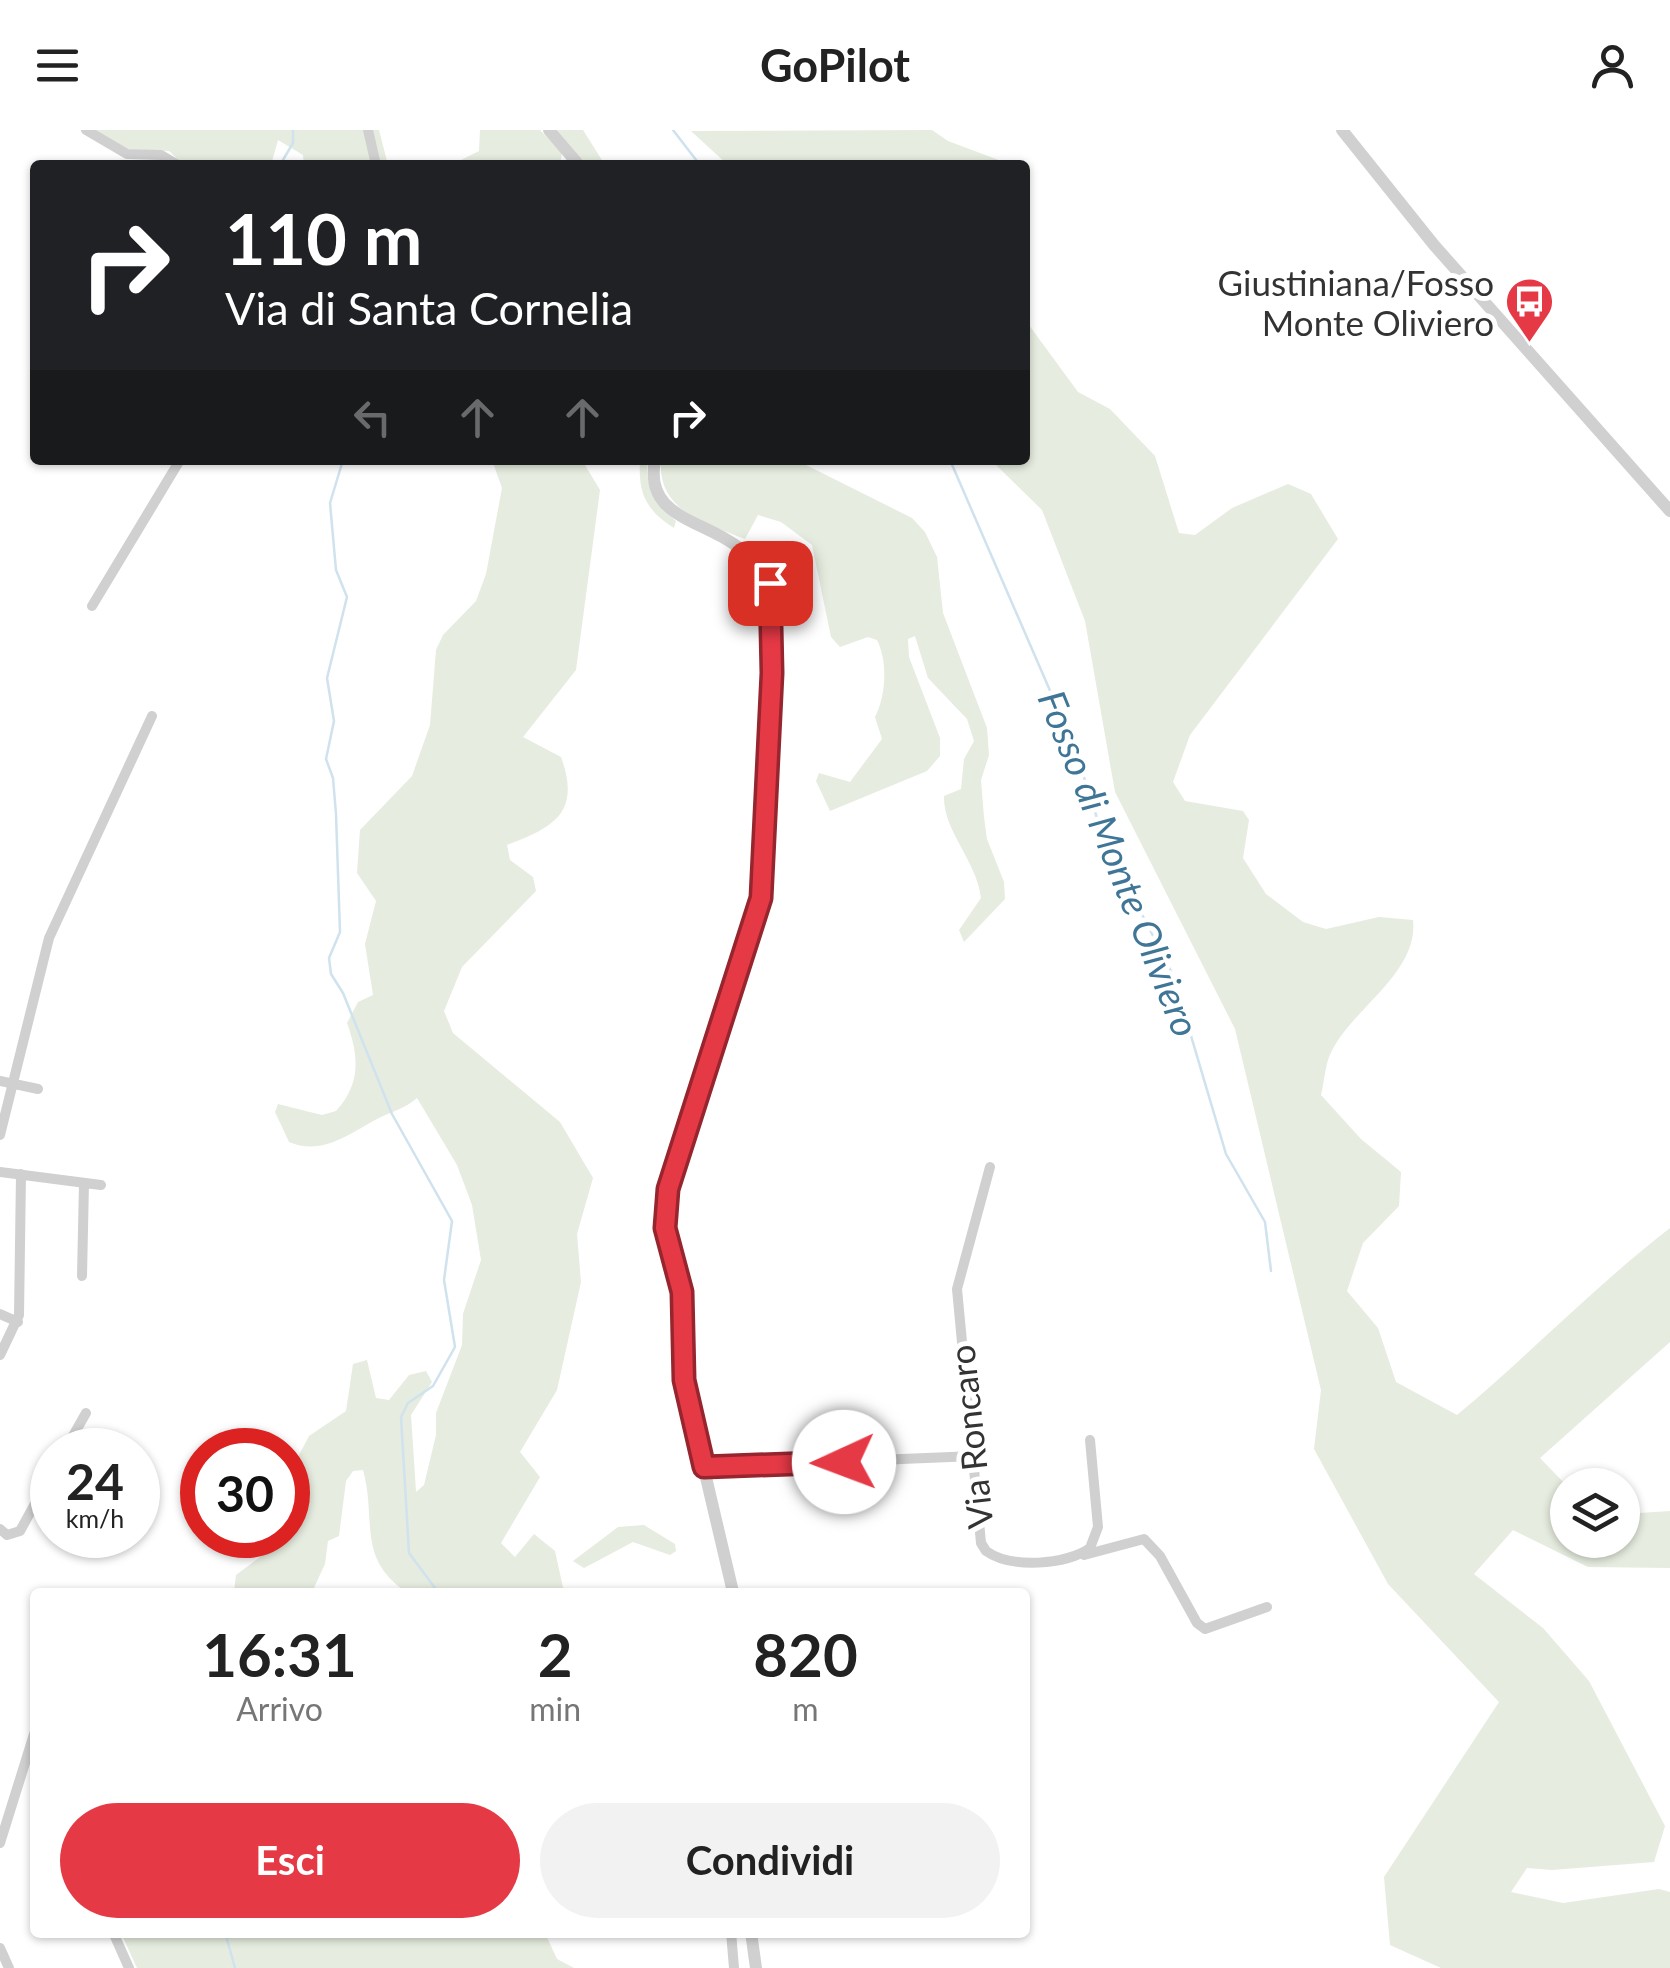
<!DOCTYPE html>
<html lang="it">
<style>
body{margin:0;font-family:Lato,sans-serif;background:#f2f2f2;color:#222;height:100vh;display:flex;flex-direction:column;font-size:38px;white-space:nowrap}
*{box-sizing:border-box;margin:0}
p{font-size:32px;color:#767676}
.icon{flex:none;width:55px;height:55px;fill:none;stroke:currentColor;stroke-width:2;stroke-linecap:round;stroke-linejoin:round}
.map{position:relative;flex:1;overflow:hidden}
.panel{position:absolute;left:30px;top:1458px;width:1000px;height:350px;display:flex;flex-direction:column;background:#fff;border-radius:10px;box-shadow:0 2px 8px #0004}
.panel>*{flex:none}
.banner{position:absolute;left:30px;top:30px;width:1000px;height:305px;border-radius:10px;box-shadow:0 2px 8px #0004;background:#202124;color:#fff;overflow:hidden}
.controls{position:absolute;left:1550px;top:1338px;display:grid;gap:20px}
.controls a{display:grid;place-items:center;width:90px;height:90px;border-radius:50%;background:#fff;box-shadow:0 2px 8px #0004;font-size:50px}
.speed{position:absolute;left:30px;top:1298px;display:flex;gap:20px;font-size:50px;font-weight:700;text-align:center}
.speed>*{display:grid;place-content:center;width:130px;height:130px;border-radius:50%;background:#fff;box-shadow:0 2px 8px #0004;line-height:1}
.speed small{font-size:25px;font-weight:400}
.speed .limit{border:15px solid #d22;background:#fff;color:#111}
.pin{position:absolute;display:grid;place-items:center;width:85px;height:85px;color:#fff;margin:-42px;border-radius:20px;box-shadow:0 5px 15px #0006}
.me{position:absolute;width:110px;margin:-55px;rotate:268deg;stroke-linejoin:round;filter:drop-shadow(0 0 8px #0008)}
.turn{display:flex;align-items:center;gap:35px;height:210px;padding:0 30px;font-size:45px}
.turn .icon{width:130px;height:130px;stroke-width:2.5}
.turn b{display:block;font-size:70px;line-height:85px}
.lanes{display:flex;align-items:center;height:95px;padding:0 30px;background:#0003;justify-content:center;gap:50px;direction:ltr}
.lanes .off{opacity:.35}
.eta{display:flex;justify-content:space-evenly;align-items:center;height:170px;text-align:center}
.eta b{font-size:60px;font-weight:700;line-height:70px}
.button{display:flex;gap:20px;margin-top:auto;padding:20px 30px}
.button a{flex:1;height:115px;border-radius:60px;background:#e63946;color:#fff;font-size:40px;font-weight:700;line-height:115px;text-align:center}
.button a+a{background:#f2f2f2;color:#222}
header{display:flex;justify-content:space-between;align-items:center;height:130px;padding:0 30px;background:#fff;font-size:45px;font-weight:700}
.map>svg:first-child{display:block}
.green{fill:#e6ecdf}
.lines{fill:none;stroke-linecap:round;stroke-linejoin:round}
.stream{stroke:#cfe2ee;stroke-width:2.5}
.minor{stroke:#d0d0d0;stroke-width:10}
.tertiary{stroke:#d0d0d0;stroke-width:12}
.route-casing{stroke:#96252e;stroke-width:25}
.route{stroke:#e63946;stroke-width:18}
.labels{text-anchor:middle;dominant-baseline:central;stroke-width:10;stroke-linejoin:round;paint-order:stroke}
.poi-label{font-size:35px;fill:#333;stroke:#fff;text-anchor:end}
.street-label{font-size:35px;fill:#333;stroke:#fff}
.water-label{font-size:38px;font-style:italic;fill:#3f7597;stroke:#fff}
</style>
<header><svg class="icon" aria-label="menu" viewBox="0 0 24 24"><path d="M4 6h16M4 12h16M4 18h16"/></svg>GoPilot<svg class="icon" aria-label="person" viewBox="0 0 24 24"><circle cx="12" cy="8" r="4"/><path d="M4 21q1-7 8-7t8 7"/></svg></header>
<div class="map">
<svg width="1670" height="1838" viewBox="0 0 1670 1838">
<rect width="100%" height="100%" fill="#fff"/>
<path class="green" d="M 93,0 L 379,0 L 388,35 L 304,35 L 303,25 L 278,10 L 271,35 L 184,35 L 169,21 L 127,19 Z
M 480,0 L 540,0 L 562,23 L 560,35 C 531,28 484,35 451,35 L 479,21 Z
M 557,0 L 583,0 L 605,35 L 587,35 Z
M 932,0 L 948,11 L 1012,35 L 728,35 L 691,1 Z
M 1025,175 L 1026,191 L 1078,262 L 1110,279 L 1155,326 L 1179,403 L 1195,405 L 1232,378 L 1288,354 L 1311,364 L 1338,409 L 1190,605 L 1173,652 L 1185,671 L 1243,681 L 1249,690 L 1243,728 L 1266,764 L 1303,792 L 1326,799 L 1379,787 L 1413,790 C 1419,845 1347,881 1329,927 C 1325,938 1324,953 1321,965 L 1361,1009 L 1401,1042 L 1399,1076 L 1363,1113 L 1347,1161 L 1378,1198 L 1396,1252 L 1457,1285 C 1530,1224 1595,1156 1670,1098 L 1670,1212 L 1540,1328 L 1567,1356 L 1568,1410 L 1622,1410 L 1623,1378 L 1639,1383 L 1670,1381 L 1670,1438 L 1588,1437 L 1513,1400 L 1474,1444 L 1543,1498 L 1589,1551 L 1665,1696 L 1654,1732 L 1552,1740 L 1527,1738 L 1511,1762 L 1563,1773 L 1659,1759 L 1670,1762 L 1670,1838 L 1441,1838 L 1390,1815 L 1384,1747 L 1499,1572 L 1388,1454 L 1314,1319 L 1321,1260 L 1235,899 L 1115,662 L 1085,491 L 1042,380 L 991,330 L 1025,330 Z
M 492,330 L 582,330 L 600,360 L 576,540 L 523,607 L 561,627 C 581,682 555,697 507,715 L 510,730 L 533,747 L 536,761 L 462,837 L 444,881 L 453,903 L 560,992 L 593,1048 L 577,1104 L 581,1152 L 557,1260 L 520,1322 L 540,1347 L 501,1413 L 515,1427 L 534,1404 L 555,1421 L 564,1462 L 406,1462 C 356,1427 377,1390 363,1340 L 353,1341 L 346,1351 L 339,1406 L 328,1411 L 325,1434 L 312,1462 L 234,1462 L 236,1445 L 292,1403 L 303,1358 L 299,1325 L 309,1306 L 346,1281 L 353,1234 L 367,1230 L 376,1268 L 389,1270 L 409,1245 L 426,1241 L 432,1252 L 411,1285 L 416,1362 L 424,1355 L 436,1305 L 436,1283 L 462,1215 L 463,1184 L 481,1130 L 472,1075 L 457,1035 L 417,968 C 403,980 392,981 377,989 C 349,1004 322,1026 289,1012 L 275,982 L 278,974 L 322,985 L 336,981 C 361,954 359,926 347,893 L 358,872 L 373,865 L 365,814 L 376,771 L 357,743 L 360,700 L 412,646 L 430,595 L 436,520 L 443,505 L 476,471 L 486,444 L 502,358 Z
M 640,330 L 648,330 C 644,358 656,373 676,391 L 674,398 C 646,380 638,364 640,330 Z
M 661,330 L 796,330 L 912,388 L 925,402 L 937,427 L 943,483 L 987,598 L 989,625 L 981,650 L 984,687 L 987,709 L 1004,752 L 1005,769 L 964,812 L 959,800 L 981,768 C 977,731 943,701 944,666 L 961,659 L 964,629 L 974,611 L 967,589 L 928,548 L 915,506 L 908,509 L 909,527 L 940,608 L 940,626 L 927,641 L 830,681 L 816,651 L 819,643 L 850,652 L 882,609 L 875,587 C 886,566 888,532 877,510 L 868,507 L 840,517 L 831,507 L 812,415 L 781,392 L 758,385 L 745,409 C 705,393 657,381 661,330 Z
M 644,1395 L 675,1414 L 676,1421 L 670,1425 L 633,1412 L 584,1438 L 573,1431 L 618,1397 Z
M 121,1803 L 545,1803 L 557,1829 L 574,1838 L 137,1838 Z"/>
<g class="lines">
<path class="stream" d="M 673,0 L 700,35
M 280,35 L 293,13 L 293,0
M 343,330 L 330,373 L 336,440 L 347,467 L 327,548 L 334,591 L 326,629 L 333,648 L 336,684 L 340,802 L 329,828 L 331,844 L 343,863 L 392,984 L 452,1091 L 444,1150 L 455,1217 L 433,1256 L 408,1273 L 401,1287 L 409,1423 L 438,1462
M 950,330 L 1074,616 L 1104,710 L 1173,845 L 1226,1024 L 1265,1092 L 1271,1141
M 225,1802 L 235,1838"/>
<path class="minor" d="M 86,0 L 127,24 L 161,25 L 178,35
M 368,0 L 376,35
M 92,476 L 180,330
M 0,951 L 38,959
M 0,1005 L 49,808 L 152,586
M 990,1037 L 957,1159 L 981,1413 L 986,1421 C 1011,1439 1066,1435 1090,1418 L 1098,1397 L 1090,1310
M 0,1042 L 101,1055
M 82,1146 L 84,1053
M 0,1184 L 18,1192
M 0,1225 L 19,1185 L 21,1044
M 65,1320 L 86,1283
M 704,1337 L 975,1326
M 0,1399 L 7,1405 L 20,1401 L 52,1343
M 1084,1425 L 1144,1409 L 1160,1426 L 1197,1493 L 1205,1499 L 1267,1477
M 0,1713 L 35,1601
M 113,1802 L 129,1838
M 731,1802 L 734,1838
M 0,1818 L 9,1838"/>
<path class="tertiary" d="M 549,0 L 579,35
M 1342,0 L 1434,115 L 1670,381
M 655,330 C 639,413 766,379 773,482 L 761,768 L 668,1059 L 665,1098 L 682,1161 L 684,1254 L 733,1462
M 751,1802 L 756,1838"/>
</g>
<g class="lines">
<defs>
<path id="route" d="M 770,453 L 772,543 L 761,768 L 668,1059 L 665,1098 L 682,1162 L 684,1250 L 704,1337 L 844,1332"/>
</defs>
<use href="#route" class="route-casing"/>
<use href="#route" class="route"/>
</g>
<defs>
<symbol id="bus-pin" viewBox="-11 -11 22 30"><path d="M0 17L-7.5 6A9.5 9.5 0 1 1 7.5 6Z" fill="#e63946" stroke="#fff"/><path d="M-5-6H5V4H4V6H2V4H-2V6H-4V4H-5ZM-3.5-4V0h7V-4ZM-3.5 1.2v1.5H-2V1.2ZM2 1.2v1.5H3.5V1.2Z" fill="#fff"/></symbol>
</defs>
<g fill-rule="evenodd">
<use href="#bus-pin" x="1502" y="144" width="55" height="75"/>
</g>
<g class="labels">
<g class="poi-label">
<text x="1494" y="152">Giustiniana/Fosso<tspan x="1494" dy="40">Monte Oliviero</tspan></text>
</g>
<g class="street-label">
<text transform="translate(970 1307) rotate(-96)">Via Roncaro</text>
</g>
<g class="water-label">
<text transform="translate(1120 733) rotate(68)">Fosso di Monte Oliviero</text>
</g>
</g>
</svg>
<div class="controls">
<a><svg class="icon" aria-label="layers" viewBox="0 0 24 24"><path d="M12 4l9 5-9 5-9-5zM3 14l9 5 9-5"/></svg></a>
</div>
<div class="speed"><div>24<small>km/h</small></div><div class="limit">30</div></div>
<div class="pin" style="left:770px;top:453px;background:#d93025"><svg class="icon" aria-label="arrive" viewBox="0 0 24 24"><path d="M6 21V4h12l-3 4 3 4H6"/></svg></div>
<svg class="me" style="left:844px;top:1332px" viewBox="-20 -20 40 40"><circle r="19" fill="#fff"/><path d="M0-13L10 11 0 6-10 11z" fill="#e63946"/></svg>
<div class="banner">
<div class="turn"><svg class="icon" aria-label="right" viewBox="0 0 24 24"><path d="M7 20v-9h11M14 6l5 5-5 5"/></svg><div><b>110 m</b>Via di Santa Cornelia</div></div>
<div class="lanes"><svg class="icon off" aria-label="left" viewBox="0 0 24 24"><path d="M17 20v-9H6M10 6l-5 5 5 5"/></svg><svg class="icon off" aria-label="ahead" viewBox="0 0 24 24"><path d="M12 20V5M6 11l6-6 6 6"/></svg><svg class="icon off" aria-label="ahead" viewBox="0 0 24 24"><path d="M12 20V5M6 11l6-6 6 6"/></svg><svg class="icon" aria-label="right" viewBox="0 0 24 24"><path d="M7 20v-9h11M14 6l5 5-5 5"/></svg></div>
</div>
<section class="panel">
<div class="eta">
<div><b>16:31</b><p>Arrivo</p></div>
<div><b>2</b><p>min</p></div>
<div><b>820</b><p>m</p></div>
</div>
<div class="button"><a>Esci</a><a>Condividi</a></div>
</section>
</div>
